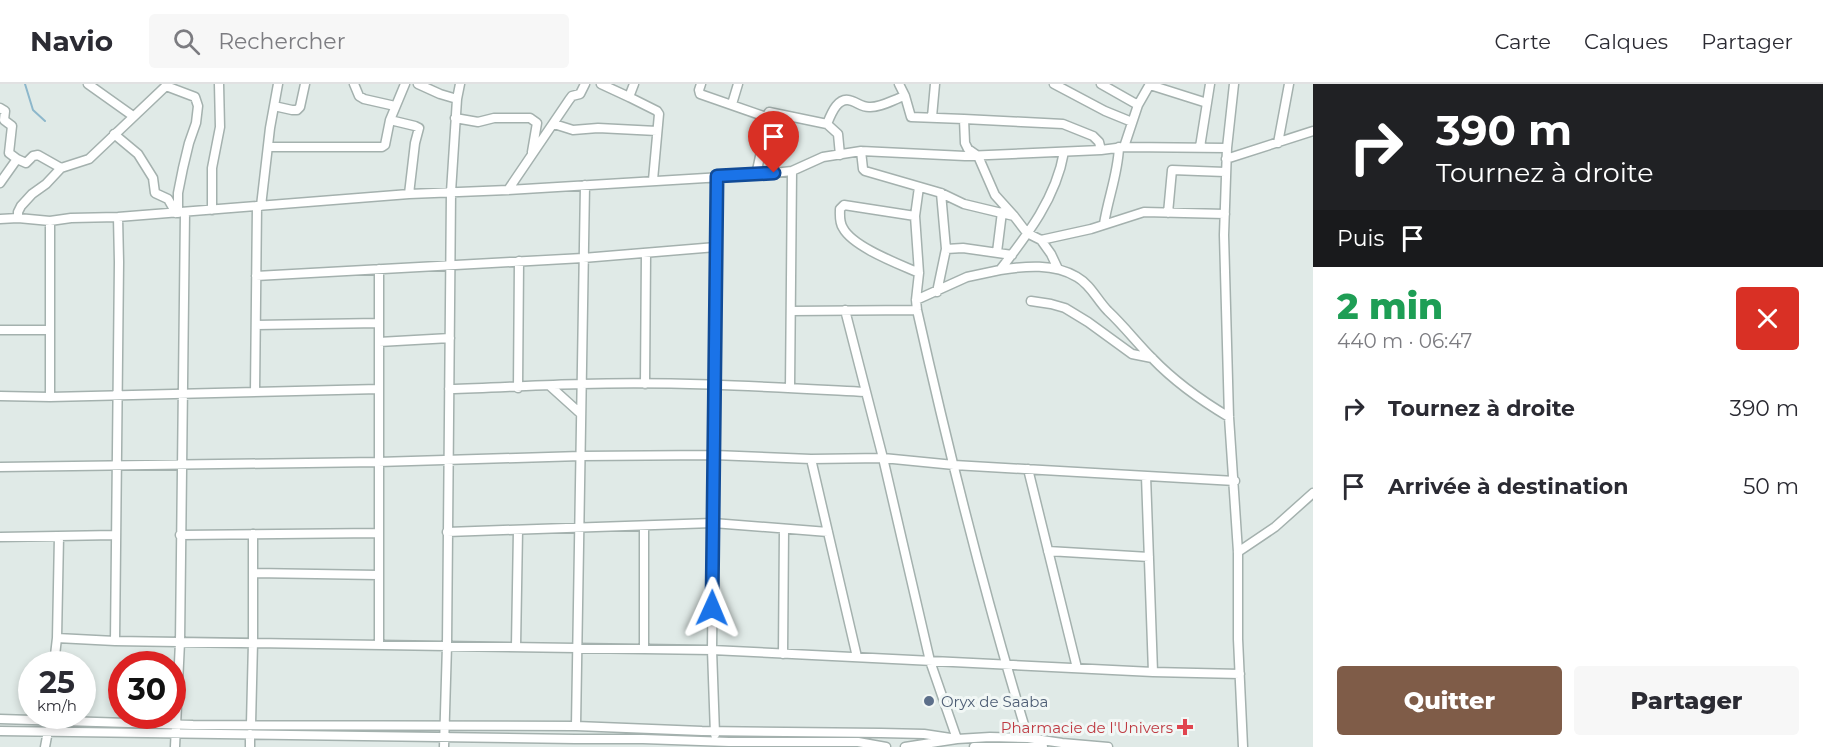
<!DOCTYPE html>
<html lang="fr">
<meta charset="utf-8">
<style>
body{margin:0;font-family:Montserrat,sans-serif;background:#f7f7f7;color:#2b2b33;height:100vh;display:flex;flex-direction:column;font-size:22px;white-space:nowrap}
*{box-sizing:border-box;margin:0}
p{font-size:20px;color:#7c7c81}
.icon{flex:none;width:33px;height:33px;fill:none;stroke:currentColor;stroke-width:2;stroke-linecap:round;stroke-linejoin:round}
.map{position:relative;flex:1;overflow:hidden}
.details{display:flex;flex-direction:column;background:#fff;width:510px}
.details>*{flex:none}
.banner{background:#202124;color:#fff;overflow:hidden}
.speed{position:absolute;left:18px;top:567px;display:flex;gap:12px;font-size:30px;font-weight:700;text-align:center}
.speed>*{display:grid;place-content:center;width:78px;height:78px;border-radius:50%;background:#fff;box-shadow:0 3px 9px #0003;line-height:1}
.speed small{font-size:15px;font-weight:400}
.speed .limit{border:9px solid #d22;background:#fff;color:#111}
.pin{position:absolute;display:grid;place-items:center;width:51px;height:51px;color:#fff;margin:-62px -26px;border-radius:50% 50% 50% 0;rotate:-45deg;box-shadow:0 0 6px #0007}
.pin .icon{rotate:45deg}
.me{position:absolute;width:66px;margin:-33px;rotate:1deg;stroke-linejoin:round;filter:drop-shadow(0 0 4px #0008)}
.turn{display:flex;align-items:center;gap:21px;height:126px;padding:0 24px;font-size:27px}
.turn .icon{width:78px;height:78px;stroke-width:2.5}
.turn b{display:block;font-size:42px;line-height:51px}
.then{display:flex;align-items:center;height:57px;padding:0 24px;background:#0003;gap:12px;font-size:22px}
.round{display:grid;place-items:center;flex:none;width:63px;height:63px;border-radius:6px;background:#f7f7f7}
.overview{display:flex;align-items:center;justify-content:space-between;height:102px;padding:0 24px}
h1{font-size:36px;font-weight:800;line-height:45px;color:#1e9e55}
.action{display:flex;gap:12px;margin-top:auto;padding:12px 24px}
.action a{flex:1;height:69px;border-radius:6px;background:#7f5c48;color:#fff;font-size:24px;font-weight:800;line-height:69px;text-align:center}
.action a+a{background:#f7f7f7;color:#2b2b33}
ul{padding:0;list-style:none}
li{display:flex;align-items:center;gap:18px;height:78px;padding:0 24px}
li div{flex:1}
li b{display:block;font-size:22px}
li em{font-style:normal}
header{display:flex;align-items:center;gap:36px;box-sizing:border-box;height:84px;padding:0 30px;background:#fff;border-bottom:2px solid #e1e1e2}
header strong{font-size:28px}
nav{display:flex;gap:33px;margin-inline-start:auto;font-size:21px}
.search{width:420px;height:54px;background:#f7f7f7;display:flex;align-items:center;gap:15px;box-sizing:border-box;padding:0 21px;border-radius:6px;color:#7c7c81;font-size:22px}
main{display:flex;flex:1;min-height:0}
.map>svg:first-child{display:block}
.lines{fill:none;stroke-linecap:round;stroke-linejoin:round}
.stream{stroke:#8db7cb;stroke-width:2}
.minor-casing{stroke:#a4b1ae;stroke-width:11}
.minor{stroke:#fff;stroke-width:8}
.route-casing{stroke:#114b97;stroke-width:15}
.route{stroke:#1a73e8;stroke-width:10}
.service-dot{fill:#5c6f8a;stroke:#f1f7f5;stroke-width:2}
.health-dot{fill:#e0444e;stroke:#f1f7f5;stroke-width:2}
.labels{text-anchor:middle;dominant-baseline:central;stroke-width:6;stroke-linejoin:round;paint-order:stroke}
.service-label{font-size:15px;fill:#4e5e75;stroke:#f1f7f5;text-anchor:start}
.health-label{font-size:15px;fill:#be3a42;stroke:#f1f7f5;text-anchor:end}
</style>
<header>
<strong>Navio</strong>
<div class="search"><svg class="icon" aria-label="search" viewBox="0 0 24 24"><circle cx="10" cy="10" r="6"/><path d="M15 15l6 6"/></svg>Rechercher</div>
<nav><a>Carte</a><a>Calques</a><a>Partager</a></nav>
</header>
<main>
<div class="map">
<svg width="1313" height="663" viewBox="0 0 1313 663">
<rect width="100%" height="100%" fill="#e0eae7"/>
<g class="lines">
<path class="stream" d="M 25,0 L 33,26 L 45,37"/>
<defs>
<path id="minor" d="M 88,0 L 133,32
M 354,0 L 359,12 L 364,15 L 395,22
M 418,0 L 440,10 L 457,15
M 601,0 L 629,13 L 634,0
M 701,0 L 699,6 L 700,10 L 766,33
M 899,0 L 905,12 L 911,33 L 964,35 L 965,59 L 968,65 L 978,72 L 995,111 L 1014,132 L 1027,149 L 1041,156 L 1051,170 L 1058,185
M 1054,0 L 1105,27 L 1132,38
M 1101,0 L 1138,21
M 1234,0 L 1227,64 L 1224,151 L 1229,333 L 1238,468 L 1238,555 L 1243,663
M 1150,1 L 1207,19
M 166,2 L 195,13 L 198,22 L 196,39 L 189,59 L 183,84 L 178,109 L 178,129
M 629,13 L 657,27 L 659,30 L 653,96
M 732,20 L 738,0
M 274,22 L 278,0
M 0,24 L 5,27 L 4,36 L 12,42 L 9,69 L 17,75 L 0,99
M 932,33 L 935,0
M 455,34 L 478,38 L 494,34 L 530,34 L 537,39 L 532,68
M 964,35 L 1063,40 L 1093,52 L 1099,58 L 1101,66
M 390,36 L 415,42 L 419,44 L 415,59 L 409,110
M 554,40 L 573,46 L 598,44 L 657,47
M 827,40 C 831,30 838,11 852,17 C 858,19 862,23 869,23 C 881,24 894,15 905,12
M 114,50 L 138,70 L 153,94 L 155,109 L 168,115 L 176,129
M 1278,59 L 1289,0
M 268,63 L 382,63 L 385,61 L 390,36 L 405,0
M 1124,63 L 1138,21 L 1150,0
M 1200,63 L 1210,0
M 861,67 L 863,85 L 865,87 L 941,109 L 964,120 L 1014,132
M 17,75 L 26,79 L 33,72 L 38,71 L 61,84
M 1226,75 L 1313,47
M 756,91 L 762,63 L 766,33 L 769,28 L 827,40 L 838,50 L 840,71
M 919,103 L 915,132 L 919,189 L 916,216 L 917,226 C 949,369 985,513 1028,654
M 508,106 L 569,16 L 572,12 L 580,10 L 585,0
M 261,122 L 270,44 L 274,22 L 292,26 L 297,26 L 300,23 L 305,0
M 212,126 L 212,84 L 220,43 L 219,0
M 1168,129 L 1172,86 L 1225,88
M 915,132 L 844,121 L 840,125 C 840,131 839,138 843,144 C 853,163 899,180 919,189
M 18,134 L 18,128 L 21,122 L 32,110 L 46,100 L 61,84 L 89,75 L 168,0
M 0,135 L 18,134 L 50,137 L 71,134 L 118,133 L 409,110 L 508,106 L 755,91 L 792,87 L 823,73 L 861,67 L 965,72 L 1101,66 L 1124,63 L 1227,64
M 1104,140 C 1108,114 1118,90 1119,63
M 1041,156 L 1091,145 L 1144,128 L 1225,130
M 946,165 L 963,164 L 1012,171
M 997,168 L 1002,128
M 379,185 L 379,560
M 1000,186 C 1025,182 1054,179 1077,193 C 1091,201 1097,216 1108,227 C 1124,242 1137,259 1152,274 C 1175,298 1202,317 1229,333
M 256,192 L 583,174 L 716,163
M 937,208 L 946,165 L 941,109
M 916,216 L 967,193 L 1000,186 C 1028,150 1056,114 1064,68
M 1031,217 L 1051,220 L 1065,224 L 1088,238 L 1132,270 L 1152,274
M 791,227 L 917,226
M 256,241 L 379,239
M 0,246 L 50,246
M 379,258 L 450,254
M 645,300 L 646,169
M 550,302 L 581,330
M 518,304 L 519,177
M 790,304 L 792,87
M 449,305 C 493,304 537,301 581,300 C 676,297 771,303 865,308
M 255,308 L 257,122
M 0,312 L 50,313 L 379,305
M 50,313 L 50,137
M 811,375 L 857,573
M 0,383 L 378,378 L 581,372 L 714,371 L 811,375 L 883,374 L 954,381 L 1235,397
M 1028,385 L 1077,584
M 1146,392 L 1153,588
M 447,448 L 713,439 L 828,448
M 180,451 L 378,449
M 0,453 L 115,451
M 1048,467 L 1149,473
M 1238,468 L 1275,443 L 1313,409
M 253,489 L 378,491
M 57,554 L 115,557 L 712,566 L 1153,588 L 1240,590
M 115,557 L 119,178 L 118,133
M 516,562 L 518,446
M 644,564 L 644,442
M 783,570 L 784,445
M 54,580 L 57,554 L 59,452
M 0,635 L 193,641 L 576,642 L 702,647 L 881,649 L 924,650 L 957,655 L 930,577 L 883,374 L 845,226
M 251,640 L 253,558 L 253,450
M 576,642 L 585,101
M 0,647 L 575,655 L 643,655 L 729,658 L 858,658 L 886,663
M 250,650 L 250,663
M 715,650 L 712,566 L 717,92
M 45,663 L 48,647
M 175,663 L 180,558 L 185,128
M 444,663 L 447,561 L 451,108 L 457,15 L 460,0
M 905,663 L 957,655 L 990,653 L 1028,654 L 1062,659 L 1108,663
M 974,663 L 1043,663"/>
</defs>
<use href="#minor" class="minor-casing"/>
<use href="#minor" class="minor"/>
</g>
<g class="lines">
<defs>
<path id="route" d="M 712,524 L 717,92 L 774,89"/>
</defs>
<use href="#route" class="route-casing"/>
<use href="#route" class="route"/>
</g>
<circle class="service-dot" cx="929" cy="617" r="6"/>
<path class="health-dot" d="M1182 634h6v6h6v6h-6v6h-6v-6h-6v-6h6z"/>
<g class="labels">
<g class="service-label">
<text x="941" y="617">Oryx de Saaba</text>
</g>
<g class="health-label">
<text x="1173" y="643">Pharmacie de l'Univers</text>
</g>
</g>
</svg>
<div class="speed"><div>25<small>km/h</small></div><div class="limit">30</div></div>
<div class="pin" style="left:774px;top:89px;background:#d93025"><svg class="icon" aria-label="arrive" viewBox="0 0 24 24"><path d="M6 21V4h12l-3 4 3 4H6"/></svg></div>
<svg class="me" style="left:712px;top:524px" viewBox="-20 -20 40 40"><path d="M0-17L14 15 0 8-14 15z" fill="#1a73e8" stroke="#fff" stroke-width="4"/></svg>
</div>
<section class="details">
<div class="banner">
<div class="turn"><svg class="icon" aria-label="right" viewBox="0 0 24 24"><path d="M7 20v-9h11M14 6l5 5-5 5"/></svg><div><b>390 m</b>Tournez à droite</div></div>
<div class="then">Puis<svg class="icon" aria-label="arrive" viewBox="0 0 24 24"><path d="M6 21V4h12l-3 4 3 4H6"/></svg></div>
</div>
<div class="overview"><div><h1>2 min</h1><p>440 m · 06:47</p></div><a class="round" style="background:#d93025;color:#fff"><svg class="icon" aria-label="close" viewBox="0 0 24 24"><path d="M6 6l12 12M18 6L6 18"/></svg></a></div>
<ul>
<li><svg class="icon" aria-label="right" viewBox="0 0 24 24"><path d="M7 20v-9h11M14 6l5 5-5 5"/></svg><div><b>Tournez à droite</b></div><em>390 m</em></li>
<li><svg class="icon" aria-label="arrive" viewBox="0 0 24 24"><path d="M6 21V4h12l-3 4 3 4H6"/></svg><div><b>Arrivée à destination</b></div><em>50 m</em></li>
</ul>
<div class="action"><a>Quitter</a><a>Partager</a></div>
</section>
</main>
